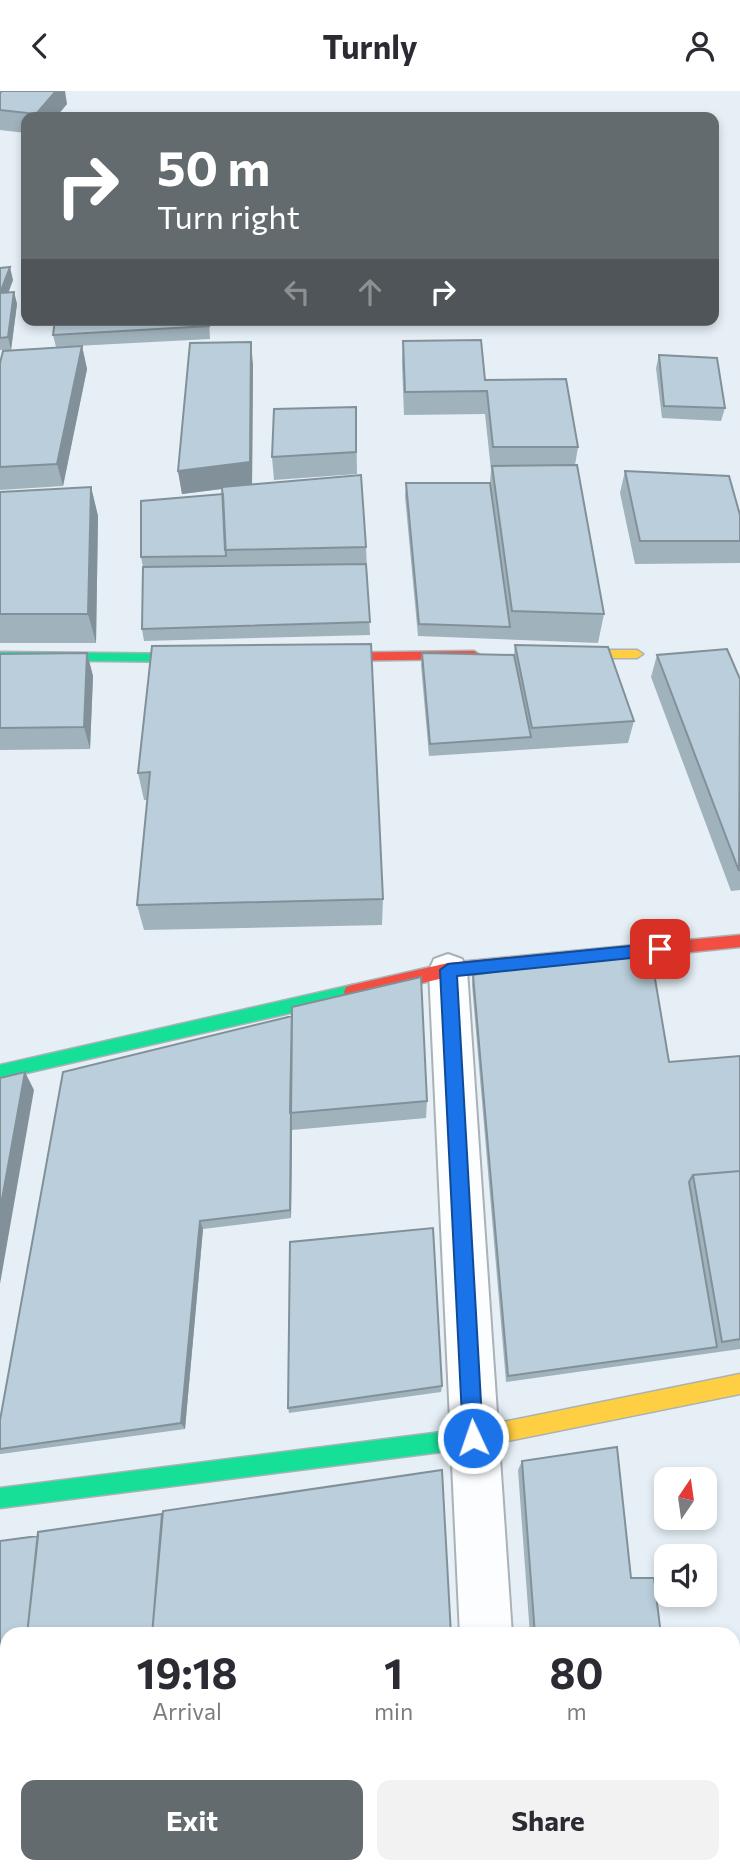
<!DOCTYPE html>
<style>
body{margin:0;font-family:Commissioner,sans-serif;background:#f2f2f3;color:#2b2b33;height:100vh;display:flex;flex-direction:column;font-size:26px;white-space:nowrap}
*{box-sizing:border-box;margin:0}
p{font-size:23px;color:#7c7c81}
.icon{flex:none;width:38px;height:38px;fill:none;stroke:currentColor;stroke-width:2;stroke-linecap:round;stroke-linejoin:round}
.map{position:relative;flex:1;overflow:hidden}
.sheet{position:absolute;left:0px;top:1536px;width:740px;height:247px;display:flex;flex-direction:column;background:#fff;border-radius:21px 21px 0 0;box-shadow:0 4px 10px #0003}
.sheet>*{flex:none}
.guide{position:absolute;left:21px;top:21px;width:698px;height:214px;border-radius:14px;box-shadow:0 4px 10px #0003;background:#636b6f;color:#fff;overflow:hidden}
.needle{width:46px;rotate:13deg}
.controls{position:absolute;left:654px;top:1376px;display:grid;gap:14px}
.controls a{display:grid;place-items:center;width:63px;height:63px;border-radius:14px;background:#fff;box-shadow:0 4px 10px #0003;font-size:35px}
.pin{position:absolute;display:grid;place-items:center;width:60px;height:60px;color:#fff;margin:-30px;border-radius:14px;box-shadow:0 4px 10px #0006}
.me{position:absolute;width:77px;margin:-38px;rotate:357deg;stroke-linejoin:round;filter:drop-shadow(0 0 5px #0008)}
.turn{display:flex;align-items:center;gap:24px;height:147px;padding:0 21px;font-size:32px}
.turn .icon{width:91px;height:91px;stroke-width:2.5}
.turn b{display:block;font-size:49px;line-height:60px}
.lanes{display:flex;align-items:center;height:66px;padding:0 21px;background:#0003;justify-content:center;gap:35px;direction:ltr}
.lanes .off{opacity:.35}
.eta{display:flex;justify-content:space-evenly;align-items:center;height:119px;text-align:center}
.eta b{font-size:42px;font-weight:700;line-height:49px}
.button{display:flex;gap:14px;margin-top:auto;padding:14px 21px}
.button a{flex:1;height:80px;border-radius:14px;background:#636b6f;color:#fff;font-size:28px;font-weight:700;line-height:80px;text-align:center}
.button a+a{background:#f2f2f3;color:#2b2b33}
header{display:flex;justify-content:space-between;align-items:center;height:91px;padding:0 21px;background:#fff;font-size:32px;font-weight:700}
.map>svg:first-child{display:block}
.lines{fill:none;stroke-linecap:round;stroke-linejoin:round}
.street-casing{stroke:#aab2b6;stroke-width:4}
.fast-casing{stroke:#aab2b6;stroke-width:3}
.slow-casing{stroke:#aab2b6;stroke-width:3}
.jam-casing{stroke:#aab2b6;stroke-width:3}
.street{fill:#fbfdfe;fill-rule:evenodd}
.fast{fill:#16e098;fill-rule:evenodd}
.slow{fill:#ffcf43;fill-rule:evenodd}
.jam{fill:#f24e42;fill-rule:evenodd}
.wall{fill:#a0b2bc}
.shaded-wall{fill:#829199}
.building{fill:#bacfdb;stroke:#829199;stroke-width:2}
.route{fill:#1a73e8;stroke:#114b97;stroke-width:2}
</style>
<header><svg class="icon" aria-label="back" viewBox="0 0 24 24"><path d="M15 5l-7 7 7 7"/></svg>Turnly<svg class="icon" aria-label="person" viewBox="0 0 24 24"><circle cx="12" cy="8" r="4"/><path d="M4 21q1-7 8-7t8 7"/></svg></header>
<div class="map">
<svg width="740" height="1783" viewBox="0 0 740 1783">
<rect width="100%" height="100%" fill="#e5eff5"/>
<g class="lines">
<defs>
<path id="street" d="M 448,863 L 462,868 L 467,879 L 512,1544 L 460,1544 L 429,879 L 434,868 Z
M 472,1776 L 530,1776 L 531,1783 L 473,1783 Z"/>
<path id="fast" d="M 0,561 L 204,563 L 210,567 L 204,571 L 0,569 Z
M 352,894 L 358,896 L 360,901 L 358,906 L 352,908 L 0,988 L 0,974 Z
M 473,1337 L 480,1340 L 483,1347 L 480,1354 L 473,1357 L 0,1417 L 0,1397 Z"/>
<path id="slow" d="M 559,559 L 637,559 L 643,563 L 637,567 L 559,567 L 553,563 Z
M 740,1283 L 740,1303 L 473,1357 L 466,1354 L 463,1347 L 466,1340 L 473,1337 Z"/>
<path id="jam" d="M 474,560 L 480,564 L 474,568 L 321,570 L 315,566 L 321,562 Z
M 740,844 L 740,856 L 448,886 L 352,908 L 346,906 L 344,901 L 346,896 L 352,894 L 448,872 Z"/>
</defs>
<use href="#street" class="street-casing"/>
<use href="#fast" class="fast-casing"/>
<use href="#slow" class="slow-casing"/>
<use href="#jam" class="jam-casing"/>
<use href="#street" class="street"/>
<use href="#fast" class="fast"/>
<use href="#slow" class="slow"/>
<use href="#jam" class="jam"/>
</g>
<path class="wall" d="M 0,2 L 67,13 L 56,26 L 26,26 L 26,42 L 0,39 Z
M 0,177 L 13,189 L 8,201 L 14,201 L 17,213 L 11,259 L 0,259 Z
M 55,229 L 209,229 L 210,248 L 56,256 L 53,244 Z
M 403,250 L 485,289 L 578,356 L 575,374 L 604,523 L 598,552 L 418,545 L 405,405 L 406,392 L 490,392 L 491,379 L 485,323 L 404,324 L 402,272 Z
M 82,255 L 87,278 L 63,395 L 0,399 L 0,272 Z
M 659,264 L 725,317 L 721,330 L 662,327 L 656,277 Z
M 253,274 L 252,394 L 366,456 L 370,544 L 144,550 L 142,538 L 143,476 L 141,466 L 223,403 L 222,398 L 182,403 L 178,380 Z
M 356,316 L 357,383 L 274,389 L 272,366 Z
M 625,380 L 740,424 L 740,472 L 635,473 L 620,402 Z
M 91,396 L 98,425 L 96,552 L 0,552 L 0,401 Z
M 515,554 L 634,630 L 628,652 L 429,665 L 421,574 L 422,562 L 514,564 Z
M 152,555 L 383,808 L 382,834 L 144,839 L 137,814 L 147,709 L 144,709 L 138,682 Z
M 87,562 L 93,585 L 90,658 L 0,659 L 0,563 Z
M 657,564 L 740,588 L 740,799 L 731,800 L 651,586 Z
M 473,884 L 669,971 L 740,965 L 740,1258 L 506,1291 L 472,894 Z
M 63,981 L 427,1010 L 426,1027 L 292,1039 L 291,1127 L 203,1138 L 185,1338 L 1,1363 L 0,1363 L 0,1329 Z
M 442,1295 L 441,1301 L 289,1322 L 288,1317 Z
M 522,1370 L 631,1487 L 661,1544 L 530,1544 L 518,1379 Z
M 733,1741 L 740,1741 L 740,1783 L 700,1783 L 699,1776 L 733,1776 Z"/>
<path class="shaded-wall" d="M 56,0 L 65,0 L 67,13 L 56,26 L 37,26 L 36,23 Z
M 10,176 L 13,189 L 4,214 L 0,202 Z
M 14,201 L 17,213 L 11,259 L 8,246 Z
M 251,251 L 253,274 L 252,394 L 182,403 L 178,380 Z
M 82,255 L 87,278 L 63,395 L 57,373 Z
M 91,396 L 98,425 L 96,552 L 88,523 Z
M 87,562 L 93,585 L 90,658 L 84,636 Z
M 25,981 L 34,999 L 0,1193 L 0,1119 Z
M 291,1030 L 292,1039 L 291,1127 L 290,1119 Z
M 200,1130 L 203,1138 L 185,1338 L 181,1332 Z"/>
<path class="building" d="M 2,0 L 56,0 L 36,23 L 0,19 L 0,2 Z
M 10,176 L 0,202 L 14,201 L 8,246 L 0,247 L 0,177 Z
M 55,229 L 208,229 L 209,235 L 53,244 Z
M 481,249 L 485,289 L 566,288 L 578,356 L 493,356 L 487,300 L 405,301 L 403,250 Z
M 251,251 L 250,371 L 178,380 L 190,252 Z
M 82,255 L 57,373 L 0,376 L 0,272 L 3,260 Z
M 659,264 L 717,267 L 725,317 L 664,315 Z
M 356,316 L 356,361 L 272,366 L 274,318 Z
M 577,374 L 604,523 L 512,520 L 492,375 Z
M 625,380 L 729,385 L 740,424 L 740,450 L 640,450 Z
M 361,384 L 366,456 L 225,459 L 222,396 Z
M 406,392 L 490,392 L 510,536 L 419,533 Z
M 91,396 L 88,523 L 0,523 L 0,401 Z
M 223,403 L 226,465 L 141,466 L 141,410 Z
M 366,473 L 370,531 L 142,538 L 143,476 Z
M 371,553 L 383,808 L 137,814 L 150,681 L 138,682 L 152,555 Z
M 515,554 L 608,556 L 634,630 L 532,637 Z
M 727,558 L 740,588 L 739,780 L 657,564 Z
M 87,562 L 84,636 L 0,637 L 0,563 Z
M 422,562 L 514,564 L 531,646 L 430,653 Z
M 650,858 L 669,971 L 740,965 L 740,1080 L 693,1084 L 689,1091 L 717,1256 L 508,1285 L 473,884 Z
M 421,886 L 427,1010 L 290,1022 L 292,916 Z
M 292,925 L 290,1119 L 200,1130 L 181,1332 L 0,1358 L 0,1329 L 63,981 Z
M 25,981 L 0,1119 L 0,987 Z
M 740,1080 L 740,1248 L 722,1251 L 693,1084 Z
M 433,1137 L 442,1295 L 288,1317 L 290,1151 Z
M 0,1138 L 2,1138 L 0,1151 Z
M 617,1356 L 631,1487 L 654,1487 L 661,1544 L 535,1544 L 522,1370 Z
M 442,1379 L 451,1544 L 152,1544 L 163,1420 Z
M 162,1423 L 152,1544 L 27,1544 L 38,1441 Z
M 38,1445 L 27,1544 L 7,1544 L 7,1645 L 0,1647 L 0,1450 Z
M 7,1645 L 7,1776 L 464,1776 L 464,1783 L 0,1783 L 0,1647 Z
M 733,1745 L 740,1745 L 740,1783 L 712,1783 L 711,1776 L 733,1776 Z"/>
<path class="route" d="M 660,852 L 668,858 L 660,864 L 457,885 L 483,1347 L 480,1354 L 473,1357 L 466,1354 L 463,1347 L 440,879 L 448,873 Z"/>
</svg>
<div class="controls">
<a><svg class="needle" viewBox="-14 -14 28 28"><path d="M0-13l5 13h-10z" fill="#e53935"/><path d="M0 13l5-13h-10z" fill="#7c7c81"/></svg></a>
<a><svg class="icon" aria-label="sound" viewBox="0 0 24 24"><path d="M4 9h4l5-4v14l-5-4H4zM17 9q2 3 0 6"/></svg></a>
</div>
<div class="pin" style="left:660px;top:858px;background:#d93025"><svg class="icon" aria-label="arrive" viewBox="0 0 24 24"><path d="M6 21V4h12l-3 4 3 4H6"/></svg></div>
<svg class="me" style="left:473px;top:1347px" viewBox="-20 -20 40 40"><circle r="17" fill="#1a73e8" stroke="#fff" stroke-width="3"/><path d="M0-11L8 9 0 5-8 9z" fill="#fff"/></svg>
<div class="guide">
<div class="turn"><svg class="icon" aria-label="right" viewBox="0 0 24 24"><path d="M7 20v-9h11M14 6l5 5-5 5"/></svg><div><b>50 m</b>Turn right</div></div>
<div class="lanes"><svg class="icon off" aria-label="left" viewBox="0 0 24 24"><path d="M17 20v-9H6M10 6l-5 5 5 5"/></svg><svg class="icon off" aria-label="ahead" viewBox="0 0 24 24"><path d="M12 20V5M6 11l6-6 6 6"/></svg><svg class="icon" aria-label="right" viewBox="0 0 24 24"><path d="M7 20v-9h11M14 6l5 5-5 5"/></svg></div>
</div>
<section class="sheet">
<div class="eta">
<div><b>19:18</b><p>Arrival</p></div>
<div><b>1</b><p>min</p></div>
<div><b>80</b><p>m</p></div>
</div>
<div class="button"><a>Exit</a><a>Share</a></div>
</section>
</div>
